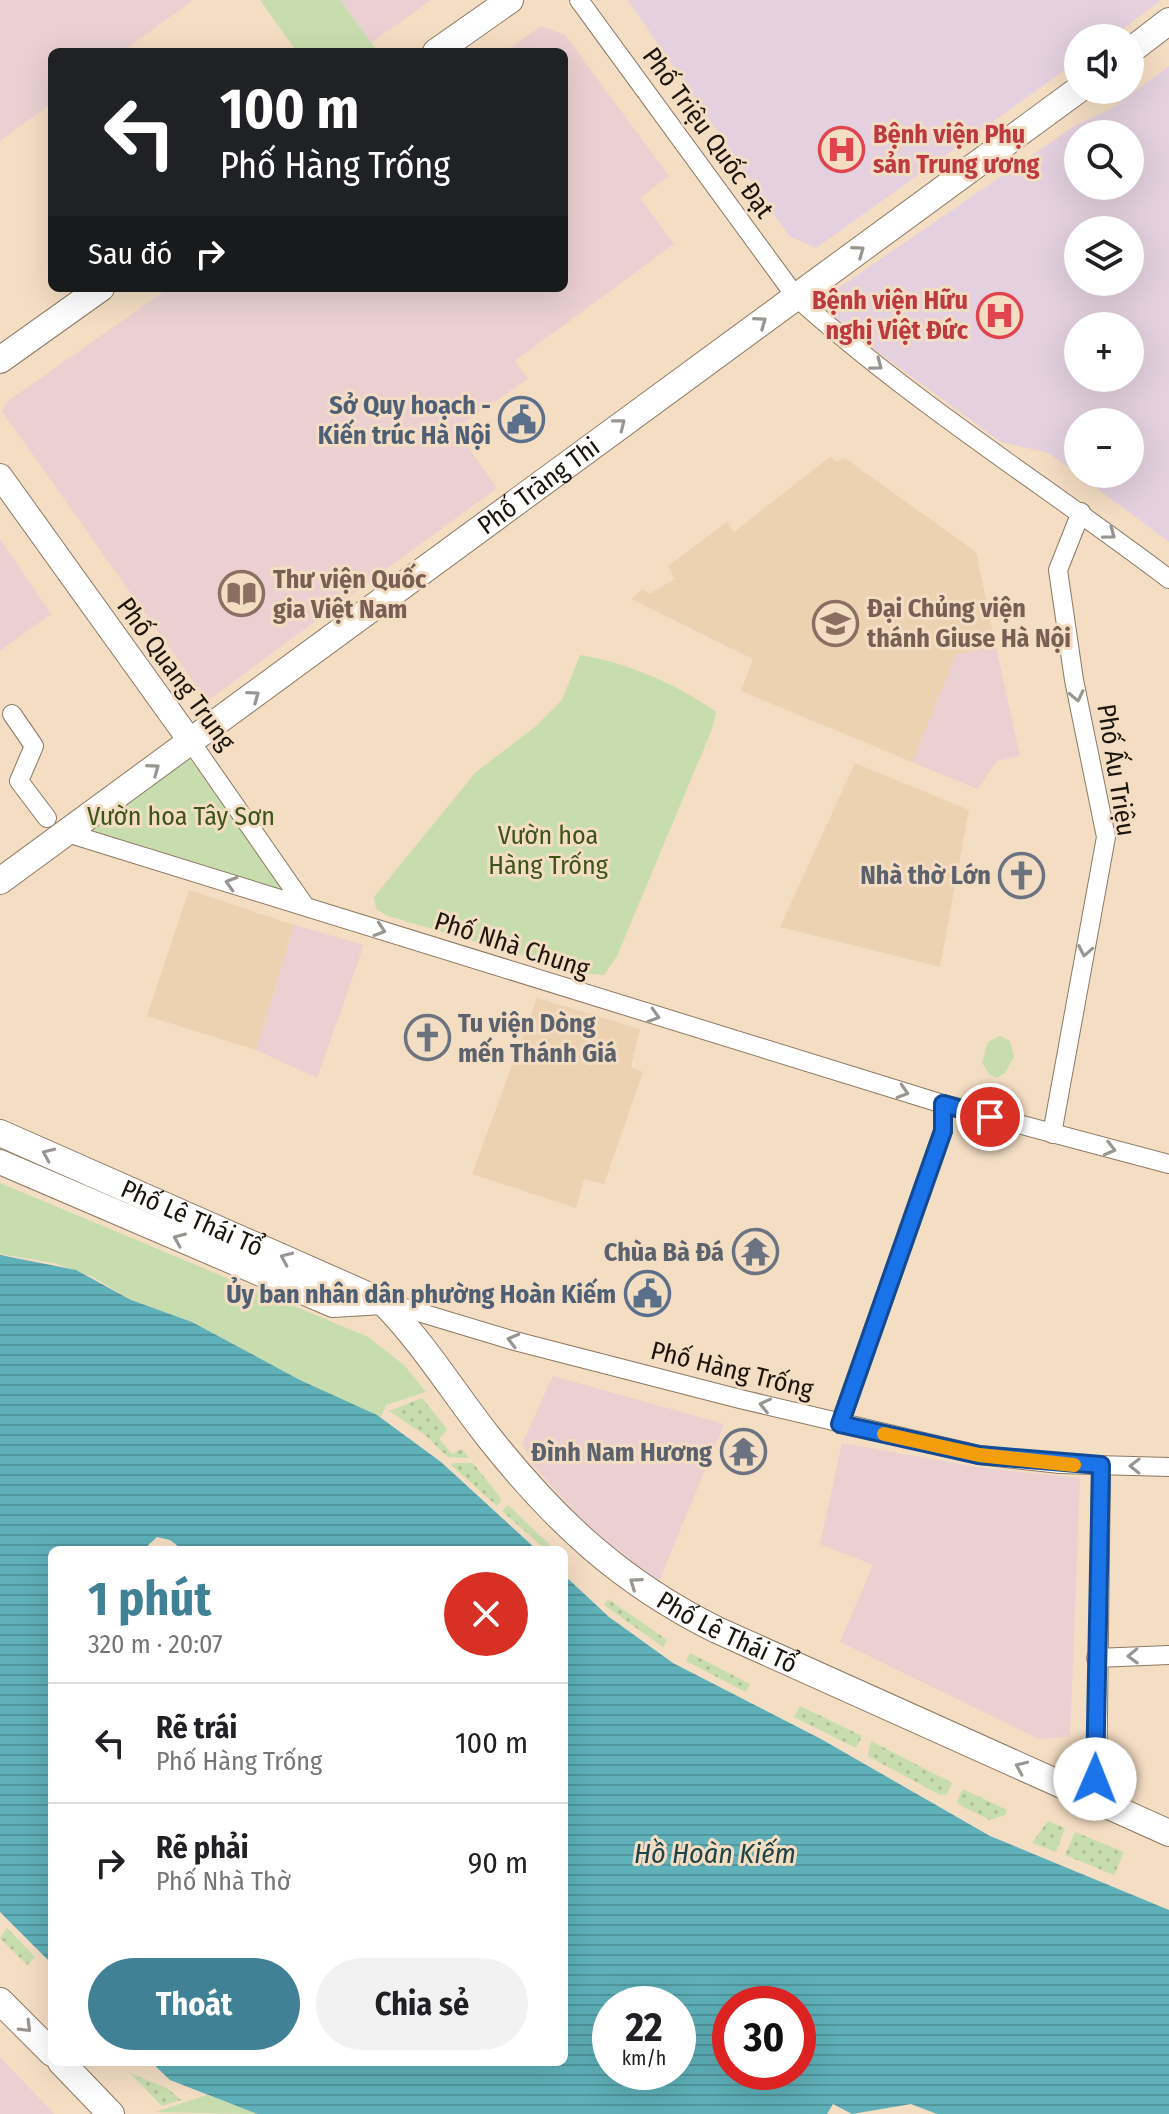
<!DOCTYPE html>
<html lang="vi">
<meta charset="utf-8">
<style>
body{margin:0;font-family:"Fira Sans Condensed",sans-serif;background:#f2f2f2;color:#202124;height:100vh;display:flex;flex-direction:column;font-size:30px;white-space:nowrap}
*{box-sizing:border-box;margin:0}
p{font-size:26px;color:#757577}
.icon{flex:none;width:44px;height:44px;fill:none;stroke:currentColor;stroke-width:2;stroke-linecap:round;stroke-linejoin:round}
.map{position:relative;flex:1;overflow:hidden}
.details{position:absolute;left:48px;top:1546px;width:520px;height:520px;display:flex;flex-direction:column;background:#fff;border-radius:12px;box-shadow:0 8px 32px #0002}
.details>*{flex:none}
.banner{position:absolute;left:48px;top:48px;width:520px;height:244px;border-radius:12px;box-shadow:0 8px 32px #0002;background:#202124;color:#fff;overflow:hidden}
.fabs{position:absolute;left:1064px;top:24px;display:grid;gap:16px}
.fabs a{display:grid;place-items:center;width:80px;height:80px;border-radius:50%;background:#fff;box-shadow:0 8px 32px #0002;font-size:40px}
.speed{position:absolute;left:592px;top:1986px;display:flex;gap:16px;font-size:40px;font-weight:700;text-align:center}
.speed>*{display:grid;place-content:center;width:104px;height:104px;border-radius:50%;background:#fff;box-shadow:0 8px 32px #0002;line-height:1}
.speed small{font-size:20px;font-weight:400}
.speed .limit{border:12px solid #d22;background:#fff;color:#111}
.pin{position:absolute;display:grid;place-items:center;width:68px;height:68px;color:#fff;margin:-34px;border:4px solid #fff;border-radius:50%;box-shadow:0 2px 8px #0007}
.me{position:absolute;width:88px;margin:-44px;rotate:1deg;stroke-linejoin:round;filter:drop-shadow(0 0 6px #0008)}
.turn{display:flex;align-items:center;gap:28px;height:168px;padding:0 40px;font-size:36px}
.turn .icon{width:104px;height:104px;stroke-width:2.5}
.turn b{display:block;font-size:56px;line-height:68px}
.then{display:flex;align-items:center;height:76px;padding:0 40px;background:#0003;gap:16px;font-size:30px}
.round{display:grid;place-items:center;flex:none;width:84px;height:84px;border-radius:42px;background:#f2f2f2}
.overview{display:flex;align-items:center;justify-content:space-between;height:136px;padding:0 40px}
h1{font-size:48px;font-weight:700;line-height:60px;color:#418195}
.button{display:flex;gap:16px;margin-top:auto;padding:16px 40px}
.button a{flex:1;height:92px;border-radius:48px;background:#418195;color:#fff;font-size:32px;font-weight:700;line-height:92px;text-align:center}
.button a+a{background:#f2f2f2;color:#202124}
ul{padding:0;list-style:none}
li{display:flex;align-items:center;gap:24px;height:120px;padding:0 40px;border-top:2px solid #e0e0e0}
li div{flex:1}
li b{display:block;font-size:30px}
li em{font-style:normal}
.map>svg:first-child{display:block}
.commercial{fill:#ead0d1}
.built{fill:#edd2b2}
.medical{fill:#e4d0df;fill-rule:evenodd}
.grass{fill:url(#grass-dots)}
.green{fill:#c8ddae}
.water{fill:url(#water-rules);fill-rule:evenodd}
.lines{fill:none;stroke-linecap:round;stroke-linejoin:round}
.minor-casing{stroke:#8d7962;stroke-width:20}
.tertiary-casing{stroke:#8d7962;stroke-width:26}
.secondary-casing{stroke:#8d7962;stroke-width:28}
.minor{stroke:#fff;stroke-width:18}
.tertiary{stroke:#fff;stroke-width:24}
.secondary{stroke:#fff;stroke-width:26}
.oneway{stroke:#999692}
.route-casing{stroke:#114b97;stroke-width:20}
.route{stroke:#1a73e8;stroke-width:14}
.slow{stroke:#f59e0b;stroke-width:14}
.labels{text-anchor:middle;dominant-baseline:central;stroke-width:6;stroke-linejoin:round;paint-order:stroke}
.street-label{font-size:26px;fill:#1c150c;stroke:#f3ddc3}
.health-label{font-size:26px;font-weight:bold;fill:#be3a42;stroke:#f3ddc3;text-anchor:start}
.service-label{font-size:26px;font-weight:bold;fill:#4e5e75;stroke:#f3ddc3;text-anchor:end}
.education-label{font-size:26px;font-weight:bold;fill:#785e54;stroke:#f3ddc3;text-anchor:start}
.park-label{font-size:26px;fill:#3d5419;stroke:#f3ddc3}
.worship-label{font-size:26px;font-weight:bold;fill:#5b616d;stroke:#f3ddc3;text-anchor:end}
.water-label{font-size:28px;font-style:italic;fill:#1e4449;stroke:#f3ddc3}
</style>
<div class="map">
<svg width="1169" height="2114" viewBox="0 0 1169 2114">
<defs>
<pattern id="grass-dots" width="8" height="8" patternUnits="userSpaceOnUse" patternTransform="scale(2)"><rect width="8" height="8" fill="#c8ddae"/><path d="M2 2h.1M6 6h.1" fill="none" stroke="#abbd94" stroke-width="1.8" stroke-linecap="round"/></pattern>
<pattern id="water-rules" width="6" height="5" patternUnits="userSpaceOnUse" patternTransform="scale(2)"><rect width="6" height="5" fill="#5fb0b9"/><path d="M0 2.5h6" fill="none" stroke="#52969e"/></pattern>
</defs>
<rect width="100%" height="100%" fill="#f3ddc3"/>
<path class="commercial" d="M 0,0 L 193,0 L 122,52 L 52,52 L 52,103 L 0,141 Z
M 340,0 L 431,0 L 371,43 Z
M 541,26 L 565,35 L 669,176 L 640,198 L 674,244 L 515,361 L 528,379 L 455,429 L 497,488 L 207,701 L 2,411 L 8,401 L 169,288 L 564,288 L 564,52 L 505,52 Z
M 0,539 L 51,614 L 0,651 Z
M 996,647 L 1020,756 L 997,761 L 977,789 L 912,762 L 956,654 Z
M 294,925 L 364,945 L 317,1078 L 256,1050 Z
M 553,1376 L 724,1424 L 657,1586 L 590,1529 L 535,1467 L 522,1444 Z
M 842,1443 L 983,1468 L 1080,1478 L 1070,1737 L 1039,1739 L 840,1642 L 873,1565 L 820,1544 Z
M 0,2057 L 42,2101 L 54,2114 L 0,2114 Z"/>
<path class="built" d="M 831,456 L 836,462 L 845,458 L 976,552 L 996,647 L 956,654 L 912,762 L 741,691 L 753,659 L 631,599 L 643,589 L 649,594 L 675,579 L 668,566 L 727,522 L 734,532 Z
M 855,763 L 969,810 L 940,967 L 780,927 Z
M 189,890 L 294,925 L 256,1050 L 147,1016 Z
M 537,998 L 640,1029 L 631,1067 L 643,1072 L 604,1184 L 584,1179 L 576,1208 L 472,1174 Z"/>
<path class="medical" d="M 628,0 L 1161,0 L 1111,38 L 1078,38 L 1078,61 L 816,248 L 789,236 Z
M 1169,66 L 1169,542 L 1049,453 L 1001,442 L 814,305 L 1076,125 L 1111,109 ZM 1078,134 L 1130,134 L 1130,186 L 1078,186 ZM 1078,230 L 1130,230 L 1130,282 L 1078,282 ZM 1078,326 L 1130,326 L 1130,378 L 1078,378 ZM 1078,422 L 1130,422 L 1130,474 L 1078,474 Z"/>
<path class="grass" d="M 422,1398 L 447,1429 L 439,1439 L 452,1454 L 462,1449 L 469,1458 L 448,1457 L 425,1435 L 389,1411 Z
M 455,1463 L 473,1463 L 502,1500 L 497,1506 L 451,1465 Z
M 508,1505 L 550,1545 L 546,1550 L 502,1511 Z
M 608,1599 L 667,1640 L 663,1647 L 604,1605 Z
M 690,1653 L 750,1684 L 746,1692 L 686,1661 Z
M 800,1706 L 862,1736 L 856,1748 L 794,1717 Z
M 871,1741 L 952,1783 L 947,1794 L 940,1795 L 868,1756 Z
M 963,1789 L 1007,1810 L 1005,1815 L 990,1820 L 959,1805 L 957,1801 Z
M 1048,1821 L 1065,1828 L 1056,1852 L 1032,1843 Z
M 1075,1832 L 1124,1852 L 1114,1875 L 1065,1855 Z
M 7,1928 L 35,1957 L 27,1965 L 0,1938 Z
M 130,2073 L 167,2088 L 181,2100 L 162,2106 Z"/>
<path class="green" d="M 260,0 L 340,0 L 378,52 L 297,52 Z
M 580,655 C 628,663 677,684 716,712 L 712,729 L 617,956 L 604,975 L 582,973 L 388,916 L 376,909 L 374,897 L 476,772 L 535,727 L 562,700 Z
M 189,758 L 286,891 L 87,829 Z
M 1000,1036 L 1010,1041 L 1014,1057 L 1005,1073 L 997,1078 L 990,1075 L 982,1063 L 988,1042 Z
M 0,1183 L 368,1337 L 404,1365 L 426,1392 L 386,1405 L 381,1417 L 300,1380 L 192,1322 L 131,1300 L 93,1277 L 54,1263 L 0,1254 Z
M 207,2095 L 257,2114 L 155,2112 Z"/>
<path class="water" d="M 0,1255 L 76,1270 L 131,1300 L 192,1322 L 300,1380 L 377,1415 L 441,1462 L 537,1550 L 183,1550 L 170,1540 L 157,1537 L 143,1550 L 52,1550 L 52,1964 L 0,1912 Z
M 564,1575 L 609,1617 L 673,1663 L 821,1739 L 990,1836 L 1169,1910 L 1169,2114 L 937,2114 L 911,2104 L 852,2114 L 833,2104 L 827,2114 L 257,2114 L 170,2080 L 151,2062 L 564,2062 ZM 610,2004 L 678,2004 L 678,2072 L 610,2072 ZM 730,2004 L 798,2004 L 798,2072 L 730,2072 Z"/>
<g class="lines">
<defs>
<path id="minor" d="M 579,0 L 796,297 C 912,402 1045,485 1169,579
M 12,714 L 34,746 L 19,781 L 47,818
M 191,742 L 305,906
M 67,833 L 943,1104 L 1169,1164
M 1052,1134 L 1106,837 L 1074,680 L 1058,570 L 1081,512
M 385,1302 L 511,1340 L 740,1399 L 979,1455 L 1060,1464 L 1169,1467
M 840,1424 L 943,1131 L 943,1104
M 1096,1658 L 1169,1655
M 1097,1799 L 1101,1465"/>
<path id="tertiary" d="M 0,476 L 191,742
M 0,1162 L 333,1305 L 383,1302"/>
<g id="secondary">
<path d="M 1130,51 L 1169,21"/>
<path d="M 436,52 L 510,0"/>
<path d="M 0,360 L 101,288"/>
<path id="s1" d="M 0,881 L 1078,90"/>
<path id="s2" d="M 0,1133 L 383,1302 C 425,1345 451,1389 487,1435 C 554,1520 620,1582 717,1630 L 1169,1833"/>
<path d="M 0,2001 L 52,2053"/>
<path d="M 61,2062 L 111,2114"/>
</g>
</defs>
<use href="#minor" class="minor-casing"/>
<use href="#tertiary" class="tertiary-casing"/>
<use href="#secondary" class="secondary-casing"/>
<use href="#minor" class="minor"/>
<use href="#tertiary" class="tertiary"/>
<use href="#secondary" class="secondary"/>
</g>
<defs><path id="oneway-chevron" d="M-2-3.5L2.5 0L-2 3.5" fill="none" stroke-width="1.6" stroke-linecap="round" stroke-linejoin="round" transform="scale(2)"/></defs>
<g class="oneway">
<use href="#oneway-chevron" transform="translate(859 251) rotate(-36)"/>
<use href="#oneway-chevron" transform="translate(761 322) rotate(-36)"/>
<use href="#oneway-chevron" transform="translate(877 365) rotate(37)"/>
<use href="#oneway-chevron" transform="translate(620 424) rotate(-38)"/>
<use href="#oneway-chevron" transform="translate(1110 534) rotate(37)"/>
<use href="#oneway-chevron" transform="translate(254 696) rotate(-36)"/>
<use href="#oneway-chevron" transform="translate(1077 696) rotate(78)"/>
<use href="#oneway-chevron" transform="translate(154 769) rotate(-36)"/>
<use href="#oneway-chevron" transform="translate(231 883) rotate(-163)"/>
<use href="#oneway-chevron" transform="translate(380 930) rotate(18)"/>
<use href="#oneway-chevron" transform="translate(1085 951) rotate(101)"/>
<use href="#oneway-chevron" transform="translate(654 1016) rotate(17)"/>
<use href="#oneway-chevron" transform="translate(903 1092) rotate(17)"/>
<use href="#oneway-chevron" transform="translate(1110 1149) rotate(14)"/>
<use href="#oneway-chevron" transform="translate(48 1154) rotate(-156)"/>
<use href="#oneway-chevron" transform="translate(179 1239) rotate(-157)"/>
<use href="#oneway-chevron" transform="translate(286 1258) rotate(-156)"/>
<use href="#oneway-chevron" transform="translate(513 1340) rotate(-165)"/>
<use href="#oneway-chevron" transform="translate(765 1405) rotate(-167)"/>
<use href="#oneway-chevron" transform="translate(1135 1466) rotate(-179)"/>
<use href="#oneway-chevron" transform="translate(635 1583) rotate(-145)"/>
<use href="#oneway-chevron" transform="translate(1133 1656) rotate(178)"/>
<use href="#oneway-chevron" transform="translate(1021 1767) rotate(-156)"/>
<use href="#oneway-chevron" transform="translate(26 2027) rotate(45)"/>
</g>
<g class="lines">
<defs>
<path id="route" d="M 990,1117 L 943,1104 L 943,1131 L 840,1424 L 979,1455 L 1101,1465 L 1095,1779"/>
</defs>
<use href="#route" class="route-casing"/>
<use href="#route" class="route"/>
<path class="slow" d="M 884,1434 L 979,1455 L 1074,1465"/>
</g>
<defs>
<symbol id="hospital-ring" viewBox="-11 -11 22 22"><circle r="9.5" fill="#f3ddc3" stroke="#e0444e" stroke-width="1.5"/><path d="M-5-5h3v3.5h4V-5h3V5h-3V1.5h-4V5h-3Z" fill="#e0444e"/></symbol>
<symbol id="civic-ring" viewBox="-11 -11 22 22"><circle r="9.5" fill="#f3ddc3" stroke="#5c6f8a" stroke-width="1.5"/><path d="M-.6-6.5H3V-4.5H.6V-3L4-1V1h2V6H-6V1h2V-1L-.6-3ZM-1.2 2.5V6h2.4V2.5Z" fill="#5c6f8a"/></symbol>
<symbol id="library-ring" viewBox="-11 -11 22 22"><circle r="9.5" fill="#f3ddc3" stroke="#8d6e63" stroke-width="1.5"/><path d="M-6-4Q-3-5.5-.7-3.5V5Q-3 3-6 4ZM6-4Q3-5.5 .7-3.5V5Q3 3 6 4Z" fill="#8d6e63"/></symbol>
<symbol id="university-ring" viewBox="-11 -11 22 22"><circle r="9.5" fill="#f3ddc3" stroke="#8d6e63" stroke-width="1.5"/><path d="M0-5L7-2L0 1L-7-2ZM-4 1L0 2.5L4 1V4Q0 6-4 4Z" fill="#8d6e63"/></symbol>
<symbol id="church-ring" viewBox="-11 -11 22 22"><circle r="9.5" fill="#f3ddc3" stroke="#6b7280" stroke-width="1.5"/><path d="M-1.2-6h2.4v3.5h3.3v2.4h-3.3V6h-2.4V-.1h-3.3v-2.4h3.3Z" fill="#6b7280"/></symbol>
<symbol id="temple-ring" viewBox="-11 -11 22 22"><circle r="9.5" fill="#f3ddc3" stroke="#6b7280" stroke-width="1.5"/><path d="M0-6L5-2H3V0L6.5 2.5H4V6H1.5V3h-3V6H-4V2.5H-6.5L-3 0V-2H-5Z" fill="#6b7280"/></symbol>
</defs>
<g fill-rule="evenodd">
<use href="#hospital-ring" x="816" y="124" width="51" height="51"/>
<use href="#hospital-ring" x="974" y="290" width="51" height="51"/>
<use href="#civic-ring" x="496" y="394" width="51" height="51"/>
<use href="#library-ring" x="216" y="568" width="51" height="51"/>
<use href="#university-ring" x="810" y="598" width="51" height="51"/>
<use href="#church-ring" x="996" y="850" width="51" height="51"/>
<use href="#church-ring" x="402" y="1012" width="51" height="51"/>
<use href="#temple-ring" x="730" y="1226" width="51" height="51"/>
<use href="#civic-ring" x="622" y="1268" width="51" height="51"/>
<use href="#temple-ring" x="718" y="1426" width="51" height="51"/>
</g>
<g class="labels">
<g class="street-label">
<text transform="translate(708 133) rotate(54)">Phố Triệu Quốc Đạt</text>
<text stroke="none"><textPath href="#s1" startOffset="668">Phố Tràng Thi</textPath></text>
<text transform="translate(176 674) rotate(54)">Phố Quang Trung</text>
<text transform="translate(1116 770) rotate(81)">Phố Ấu Triệu</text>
<text transform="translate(512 945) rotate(18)">Phố Nhà Chung</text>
<text stroke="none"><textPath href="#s2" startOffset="210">Phố Lê Thái Tổ</textPath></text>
<text transform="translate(732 1370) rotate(14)">Phố Hàng Trống</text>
<text stroke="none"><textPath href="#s2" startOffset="902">Phố Lê Thái Tổ</textPath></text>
</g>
<g class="health-label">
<text x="873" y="134">Bệnh viện Phụ<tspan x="873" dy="30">sản Trung ương</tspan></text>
<text x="968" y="300" text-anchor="end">Bệnh viện Hữu<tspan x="968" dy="30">nghị Việt Đức</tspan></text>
</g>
<g class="service-label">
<text x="491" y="405">Sở Quy hoạch -<tspan x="491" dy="30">Kiến trúc Hà Nội</tspan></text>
<text x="616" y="1294">Ủy ban nhân dân phường Hoàn Kiếm</text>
</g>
<g class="education-label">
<text x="273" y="579">Thư viện Quốc<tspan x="273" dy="30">gia Việt Nam</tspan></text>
<text x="867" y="608">Đại Chủng viện<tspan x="867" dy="30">thánh Giuse Hà Nội</tspan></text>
</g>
<g class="park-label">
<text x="181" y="816">Vườn hoa Tây Sơn</text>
<text x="548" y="835">Vườn hoa<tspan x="548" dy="30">Hàng Trống</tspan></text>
</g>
<g class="worship-label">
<text x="991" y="875">Nhà thờ Lớn</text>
<text x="458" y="1023" text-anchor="start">Tu viện Dòng<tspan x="458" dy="30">mến Thánh Giá</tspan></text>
<text x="724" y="1252">Chùa Bà Đá</text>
<text x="712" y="1452">Đình Nam Hương</text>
</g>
<g class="water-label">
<text x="715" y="1853">Hồ Hoàn Kiếm</text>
</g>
</g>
</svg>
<div class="fabs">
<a><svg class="icon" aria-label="sound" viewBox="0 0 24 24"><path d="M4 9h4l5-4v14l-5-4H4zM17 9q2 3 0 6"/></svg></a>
<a><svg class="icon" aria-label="search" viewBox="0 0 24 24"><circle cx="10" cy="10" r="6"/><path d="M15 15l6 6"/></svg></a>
<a><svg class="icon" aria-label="layers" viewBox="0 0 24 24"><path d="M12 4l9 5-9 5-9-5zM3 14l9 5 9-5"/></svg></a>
<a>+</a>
<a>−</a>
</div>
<div class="speed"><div>22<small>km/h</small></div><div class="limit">30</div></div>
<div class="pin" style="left:990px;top:1117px;background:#d93025"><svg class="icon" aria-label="arrive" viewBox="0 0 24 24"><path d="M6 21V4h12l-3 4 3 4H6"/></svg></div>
<svg class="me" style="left:1095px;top:1779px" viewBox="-20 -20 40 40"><circle r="19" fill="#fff"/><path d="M0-13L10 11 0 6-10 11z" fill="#1a73e8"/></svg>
<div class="banner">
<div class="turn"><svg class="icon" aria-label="left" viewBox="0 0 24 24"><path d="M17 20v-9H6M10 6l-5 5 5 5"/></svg><div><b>100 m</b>Phố Hàng Trống</div></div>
<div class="then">Sau đó<svg class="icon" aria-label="right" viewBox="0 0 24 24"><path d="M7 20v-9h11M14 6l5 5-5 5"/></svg></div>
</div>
<section class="details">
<div class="overview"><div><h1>1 phút</h1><p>320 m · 20:07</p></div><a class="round" style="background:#d93025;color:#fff"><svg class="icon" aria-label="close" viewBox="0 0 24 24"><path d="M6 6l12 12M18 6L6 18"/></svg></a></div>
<ul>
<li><svg class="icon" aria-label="left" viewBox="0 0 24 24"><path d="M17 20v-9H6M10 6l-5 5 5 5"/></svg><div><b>Rẽ trái</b><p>Phố Hàng Trống</p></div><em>100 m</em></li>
<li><svg class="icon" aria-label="right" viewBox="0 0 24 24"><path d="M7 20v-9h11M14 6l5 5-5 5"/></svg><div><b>Rẽ phải</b><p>Phố Nhà Thờ</p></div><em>90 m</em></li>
</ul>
<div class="button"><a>Thoát</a><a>Chia sẻ</a></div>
</section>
</div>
